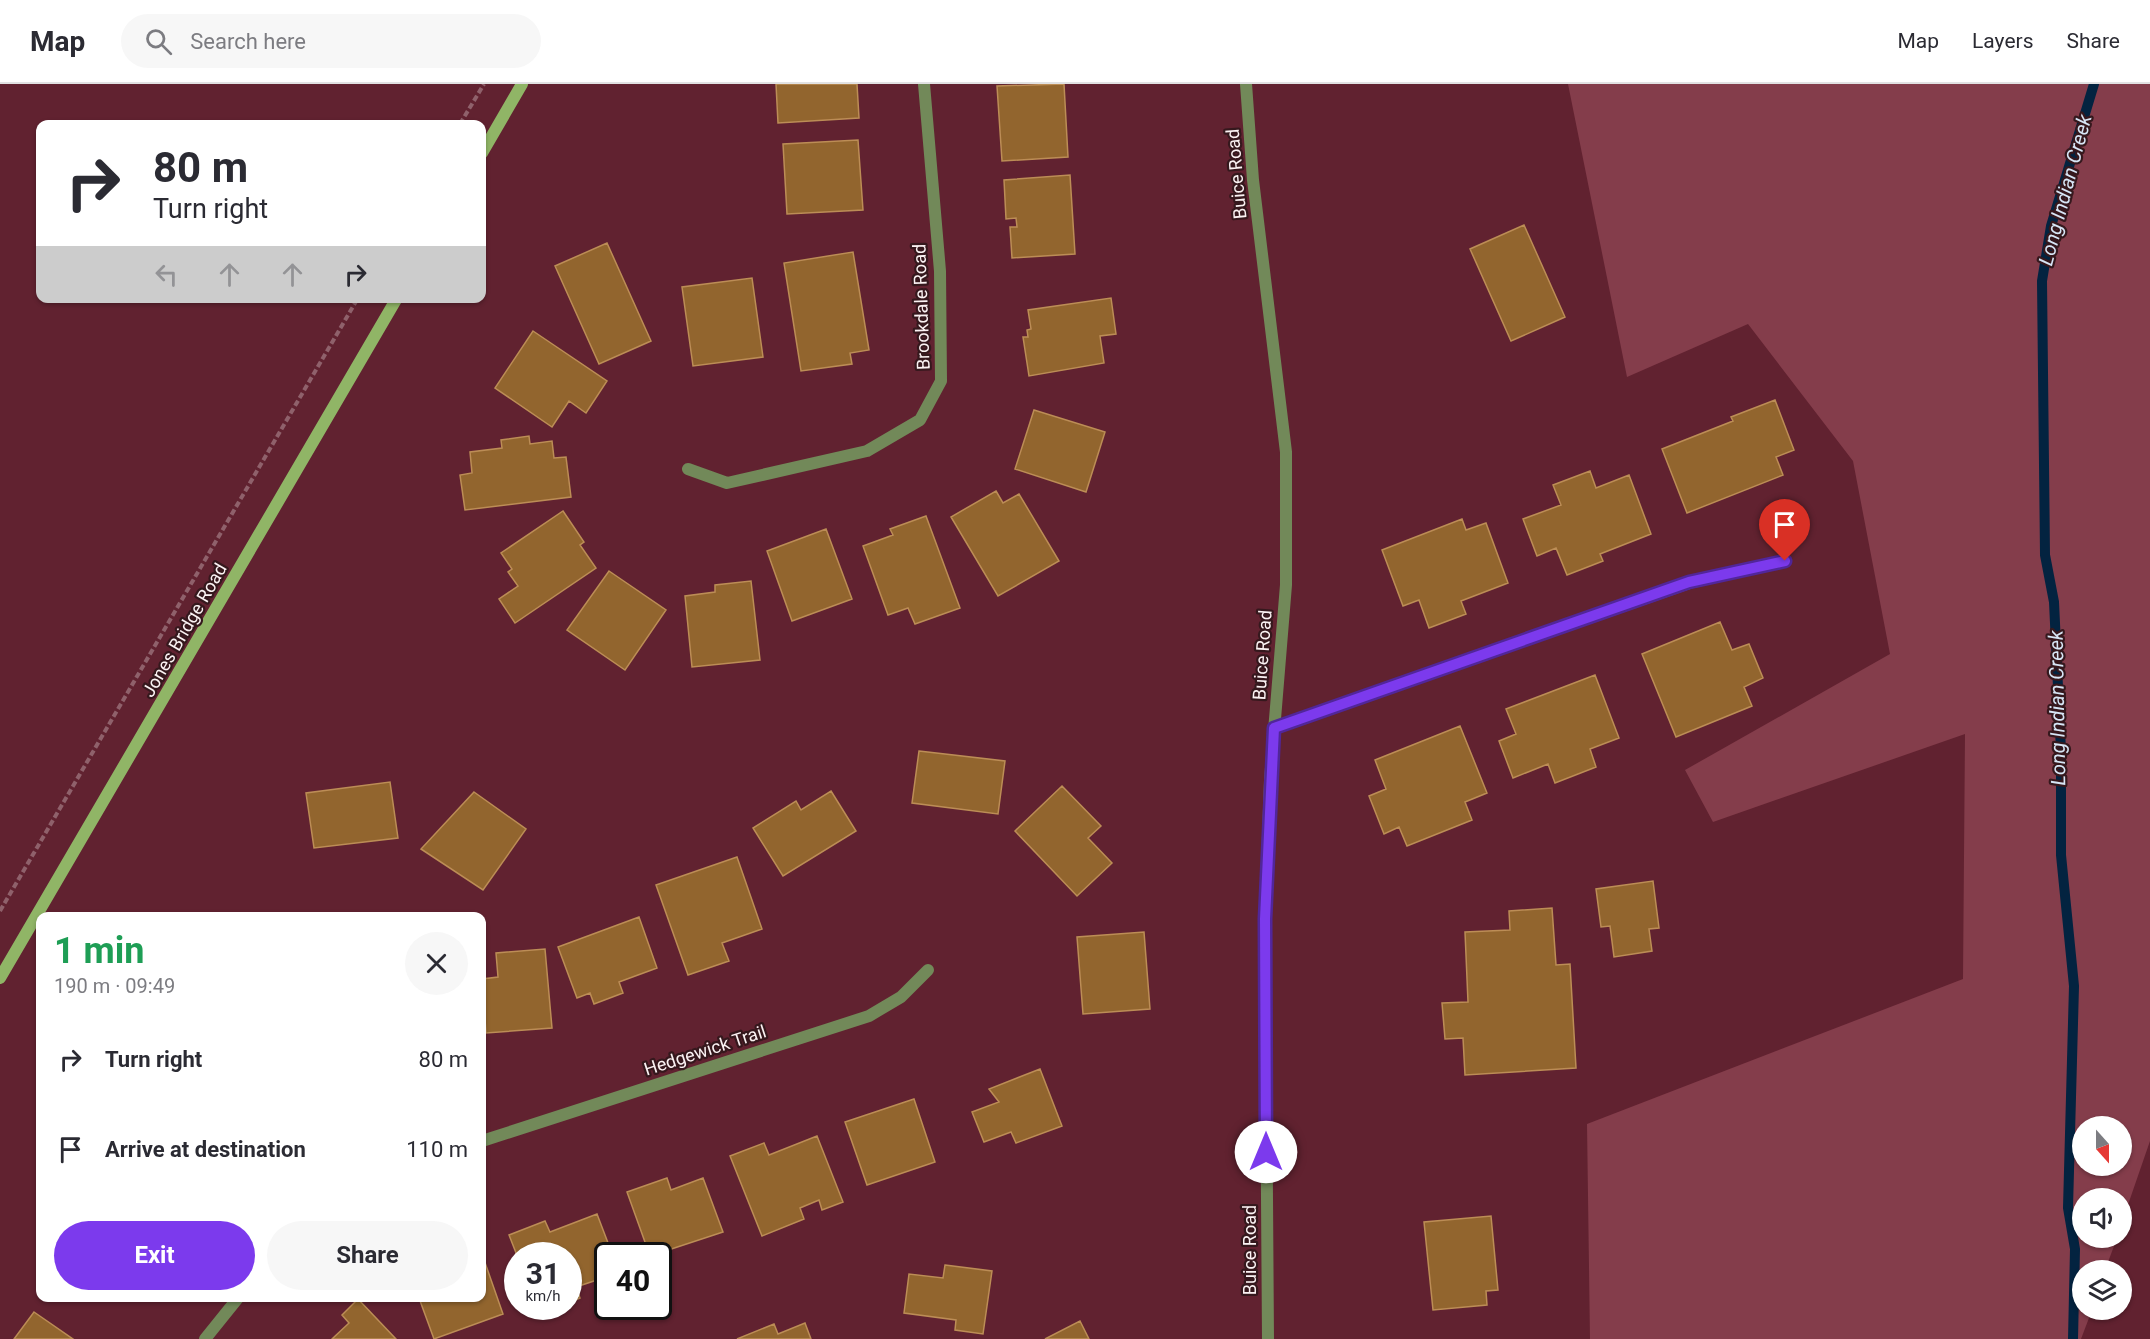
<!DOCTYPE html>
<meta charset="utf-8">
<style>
body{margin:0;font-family:Roboto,sans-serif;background:#f7f7f7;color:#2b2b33;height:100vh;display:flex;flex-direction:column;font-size:22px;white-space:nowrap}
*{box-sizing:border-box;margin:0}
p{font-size:20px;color:#7c7c81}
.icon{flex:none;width:33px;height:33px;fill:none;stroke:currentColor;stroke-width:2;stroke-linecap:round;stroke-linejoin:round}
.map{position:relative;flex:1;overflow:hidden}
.side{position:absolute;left:36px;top:828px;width:450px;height:390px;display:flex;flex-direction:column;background:#fff;border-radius:12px;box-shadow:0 2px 4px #0004}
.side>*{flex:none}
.guide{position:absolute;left:36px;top:36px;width:450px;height:183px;border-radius:12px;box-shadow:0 2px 4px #0004;background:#fff;color:#2b2b33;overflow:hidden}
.needle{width:39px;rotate:159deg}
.controls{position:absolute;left:2072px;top:1032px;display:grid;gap:12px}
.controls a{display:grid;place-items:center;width:60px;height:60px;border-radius:50%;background:#fff;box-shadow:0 2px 4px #0004;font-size:30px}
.speed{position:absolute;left:504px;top:1158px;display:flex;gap:12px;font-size:30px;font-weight:700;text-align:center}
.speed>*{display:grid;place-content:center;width:78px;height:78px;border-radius:50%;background:#fff;box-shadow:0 2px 4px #0004;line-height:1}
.speed small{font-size:15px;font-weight:400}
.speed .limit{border:3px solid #111;border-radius:9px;background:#fff;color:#111}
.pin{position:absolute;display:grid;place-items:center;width:51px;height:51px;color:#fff;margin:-62px -26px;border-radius:50% 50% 50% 0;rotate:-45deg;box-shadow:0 0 6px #0007}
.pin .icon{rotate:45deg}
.me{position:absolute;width:66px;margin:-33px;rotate:0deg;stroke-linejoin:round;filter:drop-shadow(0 0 4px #0008)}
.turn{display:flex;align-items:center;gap:21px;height:126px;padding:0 18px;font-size:27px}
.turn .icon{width:78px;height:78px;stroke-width:2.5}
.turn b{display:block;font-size:42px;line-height:51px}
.lanes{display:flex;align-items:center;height:57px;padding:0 18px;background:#0003;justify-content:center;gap:30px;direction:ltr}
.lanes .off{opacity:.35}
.round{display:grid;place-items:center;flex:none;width:63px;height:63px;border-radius:32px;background:#f7f7f7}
.head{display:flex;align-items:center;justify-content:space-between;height:102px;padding:0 18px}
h1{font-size:36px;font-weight:700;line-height:45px;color:#1e9e55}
.primary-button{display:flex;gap:12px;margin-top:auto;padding:12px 18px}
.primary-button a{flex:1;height:69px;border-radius:36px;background:#7c3aed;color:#fff;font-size:24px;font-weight:700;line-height:69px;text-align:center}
.primary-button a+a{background:#f7f7f7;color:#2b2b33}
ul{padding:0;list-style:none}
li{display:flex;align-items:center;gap:18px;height:90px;padding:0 18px}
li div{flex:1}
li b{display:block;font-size:22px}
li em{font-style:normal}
header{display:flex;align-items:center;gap:36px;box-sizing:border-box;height:84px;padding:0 30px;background:#fff;border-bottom:2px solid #e1e1e2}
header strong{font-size:28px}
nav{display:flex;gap:33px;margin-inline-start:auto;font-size:21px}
.search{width:420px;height:54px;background:#f7f7f7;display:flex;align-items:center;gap:15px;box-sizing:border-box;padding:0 21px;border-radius:33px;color:#7c7c81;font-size:22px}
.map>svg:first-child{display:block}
.green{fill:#843d4b;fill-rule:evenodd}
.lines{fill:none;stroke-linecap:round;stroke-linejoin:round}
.stream{stroke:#032340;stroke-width:10}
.building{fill:#92652e;stroke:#bc8d56;stroke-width:1.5}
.path{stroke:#8f616b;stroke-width:4;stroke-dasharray:6 3;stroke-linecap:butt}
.minor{stroke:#728959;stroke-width:12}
.tertiary{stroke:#728959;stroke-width:12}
.secondary{stroke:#90b566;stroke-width:12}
.route-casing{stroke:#51269a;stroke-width:15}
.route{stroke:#7c3aed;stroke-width:10}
.labels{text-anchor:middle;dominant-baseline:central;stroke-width:4.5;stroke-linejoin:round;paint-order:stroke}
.street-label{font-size:18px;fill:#fbf2f3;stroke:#35181d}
.water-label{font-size:20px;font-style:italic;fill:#d7e6f6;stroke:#35181d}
</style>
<header>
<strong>Map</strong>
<div class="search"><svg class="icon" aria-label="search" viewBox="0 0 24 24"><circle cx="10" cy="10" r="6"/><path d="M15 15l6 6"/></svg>Search here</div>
<nav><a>Map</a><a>Layers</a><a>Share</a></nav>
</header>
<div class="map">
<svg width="2150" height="1255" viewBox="0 0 2150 1255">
<rect width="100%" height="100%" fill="#612230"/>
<path class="green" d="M 1568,0 L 2150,0 L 2150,1057 L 2121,1141 L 2121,1114 L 2082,1114 L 2082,1154 L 2117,1154 L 2105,1186 L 2082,1186 L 2082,1226 L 2092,1226 L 2081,1255 L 1590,1255 L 1587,1040 L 1963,895 L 1965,650 L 1713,738 L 1685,686 L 1890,570 L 1853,377 L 1748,240 L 1627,293 ZM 2082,1042 L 2121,1042 L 2121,1082 L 2082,1082 Z"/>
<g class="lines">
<path class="stream" d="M 2073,1255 L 2075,1165 L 2068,1124 L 2074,902 L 2061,771 L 2061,667 L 2054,518 L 2045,471 L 2042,197 L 2051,142 L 2094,0"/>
</g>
<path class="building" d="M 776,0 L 857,0 L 859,34 L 778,39 Z
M 1064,0 L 1068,73 L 1002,77 L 997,2 Z
M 858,56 L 863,126 L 787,130 L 783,60 Z
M 1070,91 L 1075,170 L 1012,174 L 1010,143 L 1017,143 L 1016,134 L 1006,135 L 1004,96 Z
M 1524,141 L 1565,233 L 1511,257 L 1470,165 Z
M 607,159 L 651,257 L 599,280 L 555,182 Z
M 853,168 L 869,266 L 850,269 L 852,280 L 801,287 L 784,179 Z
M 752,194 L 763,273 L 693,282 L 682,203 Z
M 1111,214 L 1116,250 L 1100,252 L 1104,279 L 1029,292 L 1023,253 L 1028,253 L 1027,246 L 1031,245 L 1028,226 Z
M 533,247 L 607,297 L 586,329 L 569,317 L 552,343 L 495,304 Z
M 1775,316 L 1794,366 L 1776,373 L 1783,391 L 1687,429 L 1662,365 L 1733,337 L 1731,333 Z
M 1034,326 L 1105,348 L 1086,408 L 1015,385 Z
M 529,352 L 530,360 L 552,357 L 554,374 L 566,373 L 571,413 L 465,426 L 460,391 L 472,389 L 470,368 L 502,364 L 501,356 Z
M 1590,387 L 1596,404 L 1629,391 L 1651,450 L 1600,470 L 1603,477 L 1567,491 L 1556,464 L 1537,472 L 1523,435 L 1561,421 L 1553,401 Z
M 996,407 L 1003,419 L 1019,410 L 1059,477 L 998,512 L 951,433 Z
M 563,427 L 584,458 L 580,461 L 596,484 L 515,539 L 499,515 L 518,502 L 508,488 L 512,485 L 501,469 Z
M 926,432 L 960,524 L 915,540 L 908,524 L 888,531 L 863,462 L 893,451 L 890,445 Z
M 1462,435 L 1466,446 L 1486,439 L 1508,499 L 1461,517 L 1466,530 L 1429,544 L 1419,516 L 1403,522 L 1382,466 Z
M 826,445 L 852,515 L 792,537 L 767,467 Z
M 609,487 L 666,526 L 625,586 L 567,546 Z
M 751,497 L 760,576 L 692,583 L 685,512 L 715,508 L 715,501 Z
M 1720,538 L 1732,566 L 1749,560 L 1763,594 L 1744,603 L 1752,622 L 1676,653 L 1642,570 Z
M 1595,591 L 1619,654 L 1590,665 L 1596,683 L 1555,699 L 1548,680 L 1513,694 L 1499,657 L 1516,650 L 1506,625 Z
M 1460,642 L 1487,709 L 1465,718 L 1472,736 L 1407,762 L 1399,743 L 1384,750 L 1369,712 L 1386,705 L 1375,676 Z
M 919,667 L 1005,677 L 998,730 L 912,719 Z
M 390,698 L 398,754 L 314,764 L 306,709 Z
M 1062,702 L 1101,742 L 1088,754 L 1112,779 L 1077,812 L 1015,747 Z
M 831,707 L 856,747 L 783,792 L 753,744 L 796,717 L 801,726 Z
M 474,708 L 526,745 L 483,806 L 421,765 Z
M 737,773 L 762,845 L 722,859 L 729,877 L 688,891 L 656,801 Z
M 1653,797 L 1659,844 L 1649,845 L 1652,867 L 1614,873 L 1610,842 L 1601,843 L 1596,805 Z
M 1552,824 L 1556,881 L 1570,880 L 1576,984 L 1465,991 L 1463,954 L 1445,955 L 1442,919 L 1468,918 L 1465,848 L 1510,846 L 1509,827 Z
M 639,833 L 657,884 L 619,898 L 623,909 L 594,920 L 590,909 L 577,914 L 558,863 Z
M 1144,848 L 1150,925 L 1083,930 L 1077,853 Z
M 545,865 L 552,944 L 486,949 L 482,895 L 498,893 L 496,869 Z
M 1040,985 L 1062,1042 L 1016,1059 L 1011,1048 L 984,1058 L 972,1028 L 999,1018 L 989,1005 Z
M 914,1015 L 935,1078 L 867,1101 L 845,1038 Z
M 817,1052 L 843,1118 L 822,1126 L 819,1116 L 800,1124 L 804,1135 L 762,1152 L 730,1072 L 764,1059 L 769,1071 Z
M 667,1094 L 671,1106 L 703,1094 L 723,1148 L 650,1172 L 627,1108 Z
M 597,1130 L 613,1172 L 608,1172 L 608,1206 L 602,1208 L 597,1196 L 576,1203 L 580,1214 L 568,1219 L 568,1172 L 518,1172 L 518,1174 L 509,1151 L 545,1137 L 550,1148 Z
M 1491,1132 L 1498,1206 L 1486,1207 L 1487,1221 L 1433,1226 L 1424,1138 Z
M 482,1170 L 503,1230 L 434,1255 L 419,1214 L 482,1214 Z
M 945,1181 L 992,1187 L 983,1250 L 955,1246 L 956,1236 L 904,1229 L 909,1190 L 943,1194 Z
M 358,1215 L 396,1255 L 332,1255 L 349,1239 L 342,1231 Z
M 34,1228 L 73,1255 L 14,1255 Z
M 1080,1237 L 1089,1255 L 1045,1255 Z
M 805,1239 L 811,1255 L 737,1255 L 774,1240 L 778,1250 Z"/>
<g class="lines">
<path class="path" d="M 460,40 L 484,0
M 0,827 L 358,214"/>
<path class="minor" d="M 688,385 L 727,399 L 867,367 L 920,336 L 941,297 L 940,187 L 924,0
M 1274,644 L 1689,499 L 1785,477
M 482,1057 L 869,932 L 901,913 L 928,886
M 205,1255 L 238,1214"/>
<path class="tertiary" d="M 1246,0 L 1253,96 L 1286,368 L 1286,501 L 1270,696 L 1265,835 L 1268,1255"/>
<path class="secondary" d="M 482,69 L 522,0
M 0,894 L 397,214"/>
</g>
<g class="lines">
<defs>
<path id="route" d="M 1266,1068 L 1265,835 L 1274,644 L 1689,498 L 1785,477"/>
</defs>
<use href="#route" class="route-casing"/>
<use href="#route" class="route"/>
</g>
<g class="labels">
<g class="street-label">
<text transform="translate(1236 90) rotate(-95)">Buice Road</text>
<text transform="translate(921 223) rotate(-92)">Brookdale Road</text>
<text transform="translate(184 546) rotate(-60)">Jones Bridge Road</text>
<text transform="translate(1262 571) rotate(-86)">Buice Road</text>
<text transform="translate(705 966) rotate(-18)">Hedgewick Trail</text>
<text transform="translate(1249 1166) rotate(-90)">Buice Road</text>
</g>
<g class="water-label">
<text transform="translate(2065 106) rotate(-75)">Long Indian Creek</text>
<text transform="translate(2057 624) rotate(-91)">Long Indian Creek</text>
</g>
</g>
</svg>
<div class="controls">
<a><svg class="needle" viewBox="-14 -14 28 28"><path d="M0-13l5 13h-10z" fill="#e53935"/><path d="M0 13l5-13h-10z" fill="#7c7c81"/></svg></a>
<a><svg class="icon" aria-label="sound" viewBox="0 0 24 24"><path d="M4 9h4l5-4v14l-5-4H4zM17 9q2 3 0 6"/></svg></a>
<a><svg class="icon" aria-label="layers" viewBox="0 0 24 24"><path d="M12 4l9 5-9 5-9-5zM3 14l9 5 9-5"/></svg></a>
</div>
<div class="speed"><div>31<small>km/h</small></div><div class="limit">40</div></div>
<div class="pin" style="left:1785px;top:477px;background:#d93025"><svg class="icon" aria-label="arrive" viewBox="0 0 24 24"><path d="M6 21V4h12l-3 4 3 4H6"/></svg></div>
<svg class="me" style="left:1266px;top:1068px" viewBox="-20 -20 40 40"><circle r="19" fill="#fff"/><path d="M0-13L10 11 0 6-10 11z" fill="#7c3aed"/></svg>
<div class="guide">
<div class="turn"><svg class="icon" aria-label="right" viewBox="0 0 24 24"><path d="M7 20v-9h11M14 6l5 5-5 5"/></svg><div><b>80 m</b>Turn right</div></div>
<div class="lanes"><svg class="icon off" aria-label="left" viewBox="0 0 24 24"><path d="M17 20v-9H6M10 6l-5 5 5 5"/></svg><svg class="icon off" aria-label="ahead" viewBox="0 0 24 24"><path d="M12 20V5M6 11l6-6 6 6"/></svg><svg class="icon off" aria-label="ahead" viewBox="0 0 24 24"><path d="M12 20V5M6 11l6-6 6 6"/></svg><svg class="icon" aria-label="right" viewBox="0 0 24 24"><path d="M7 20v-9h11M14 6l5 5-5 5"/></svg></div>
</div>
<section class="side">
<div class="head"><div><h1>1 min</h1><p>190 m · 09:49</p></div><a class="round"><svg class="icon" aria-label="close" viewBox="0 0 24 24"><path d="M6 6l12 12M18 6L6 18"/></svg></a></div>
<ul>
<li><svg class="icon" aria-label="right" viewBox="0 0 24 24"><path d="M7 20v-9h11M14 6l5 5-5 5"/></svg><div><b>Turn right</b></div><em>80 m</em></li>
<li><svg class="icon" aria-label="arrive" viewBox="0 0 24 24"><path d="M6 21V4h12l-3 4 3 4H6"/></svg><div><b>Arrive at destination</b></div><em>110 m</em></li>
</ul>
<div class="primary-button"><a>Exit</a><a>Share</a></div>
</section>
</div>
